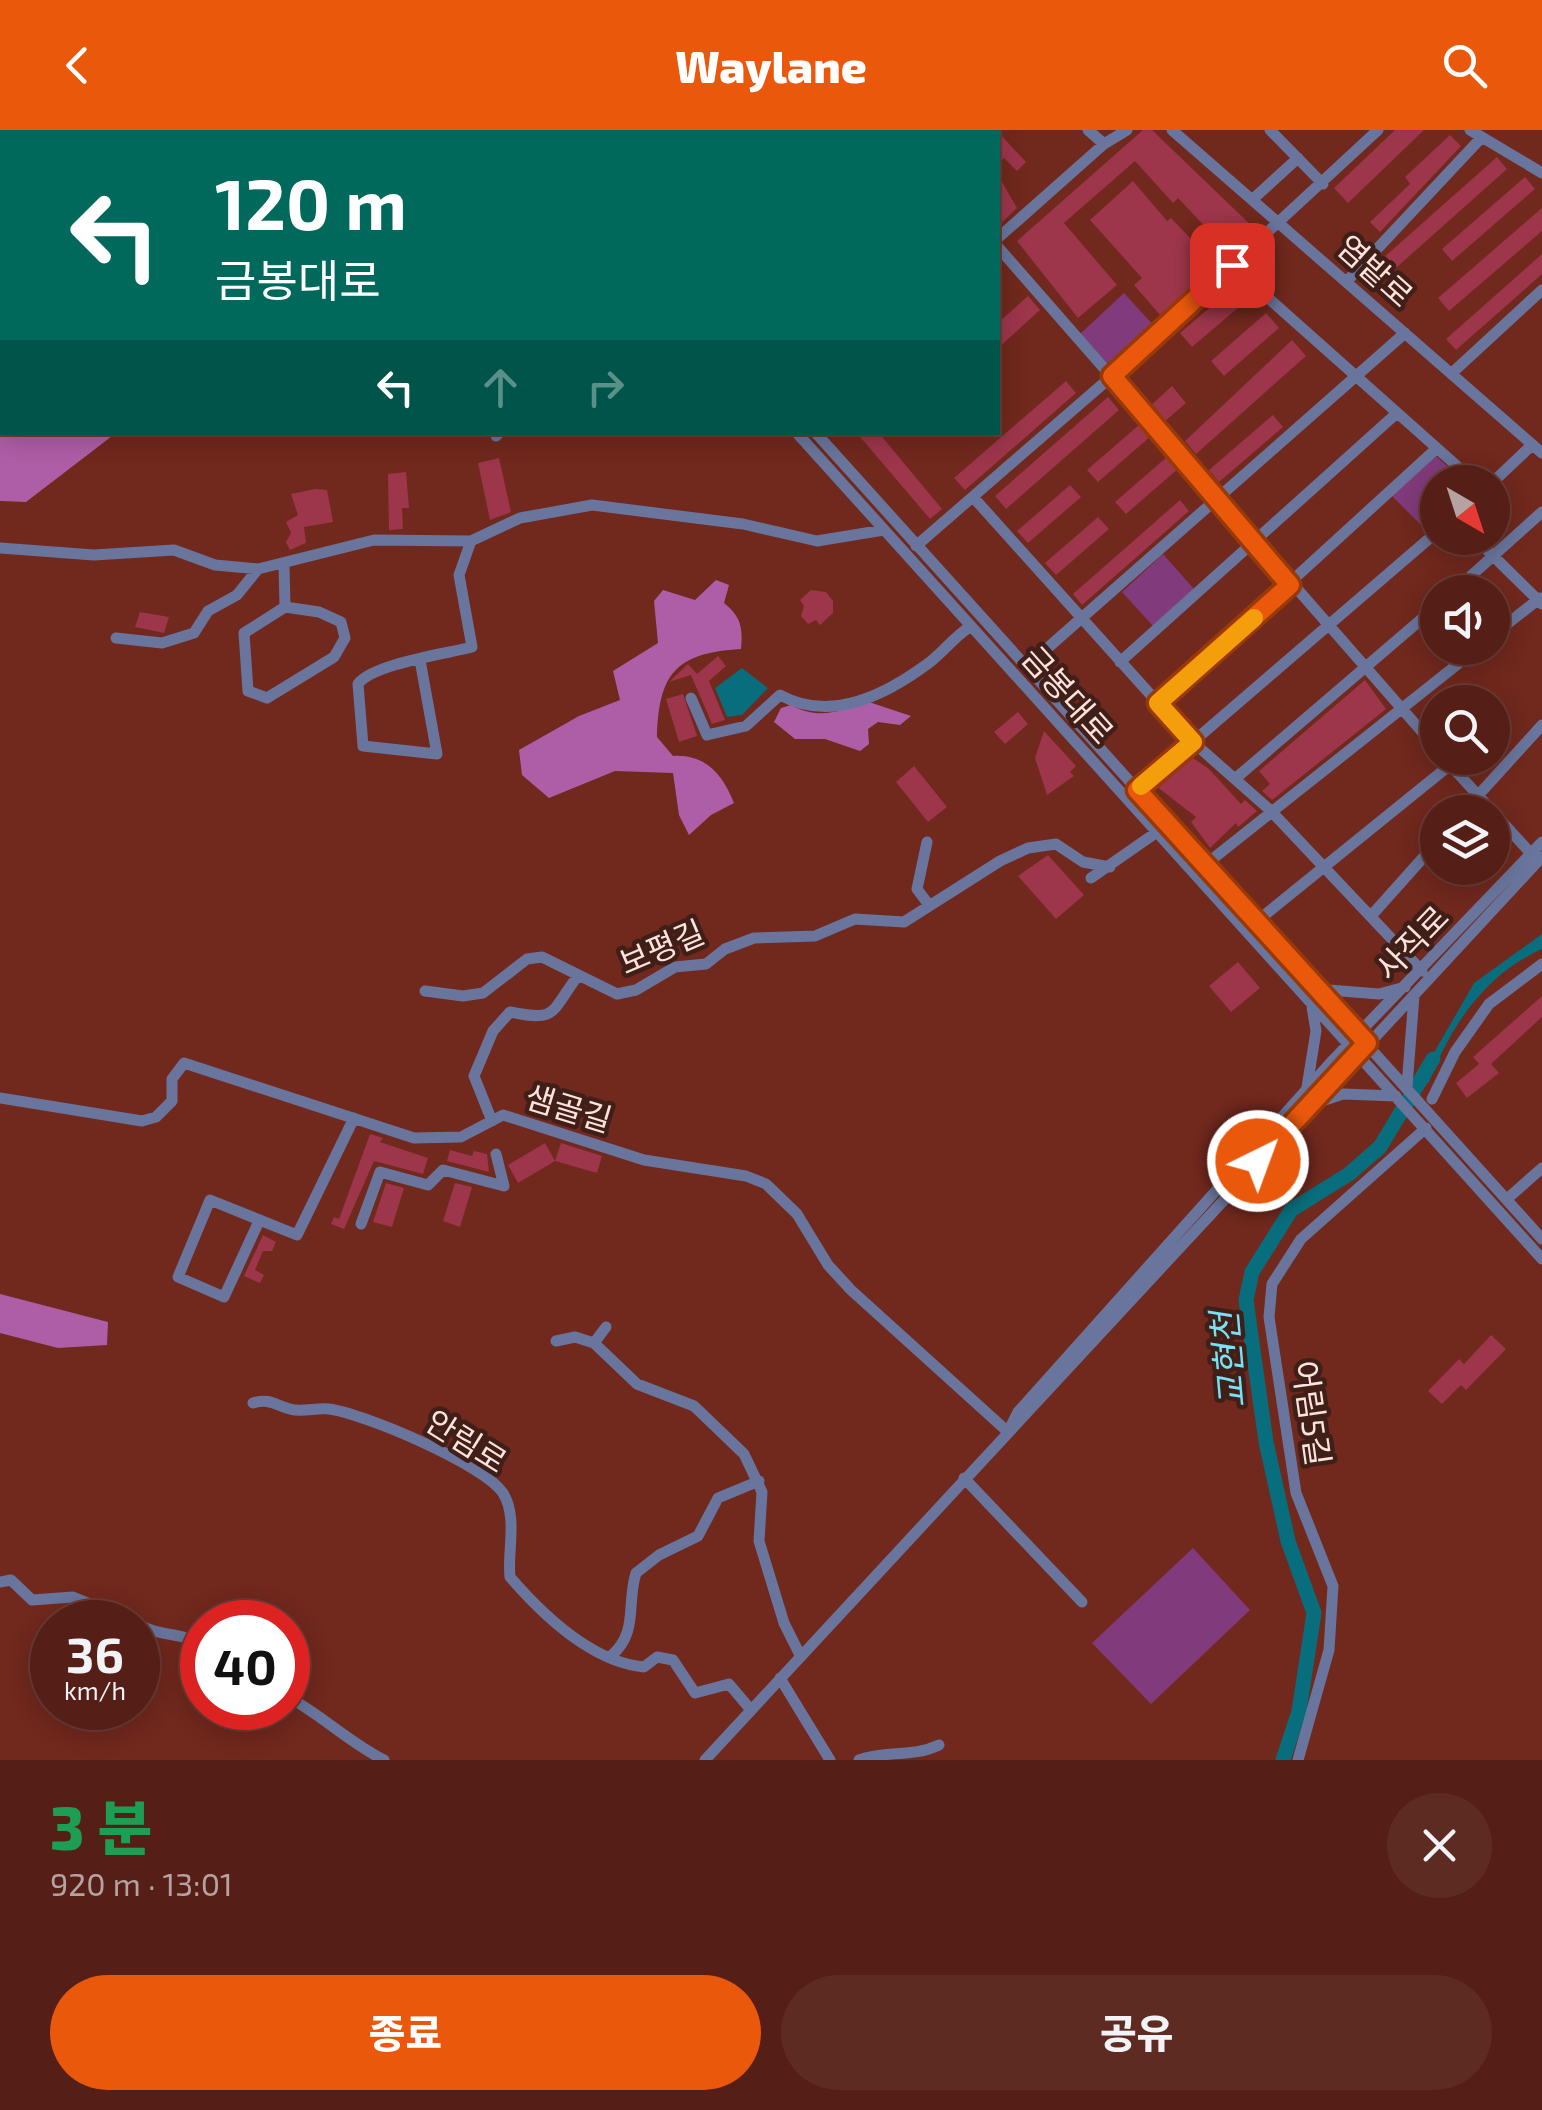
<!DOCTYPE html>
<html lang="ko">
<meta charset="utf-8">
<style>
body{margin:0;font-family:"Exo 2","Noto Sans KR",sans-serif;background:#5e2b23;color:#f1f3f6;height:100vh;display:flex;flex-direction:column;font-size:38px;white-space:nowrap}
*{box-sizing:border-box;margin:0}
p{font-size:32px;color:#b6a2a1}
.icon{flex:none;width:55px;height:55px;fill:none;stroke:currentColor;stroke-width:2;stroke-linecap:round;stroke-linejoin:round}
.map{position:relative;height:1630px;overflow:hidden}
.details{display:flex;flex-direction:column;background:#551e16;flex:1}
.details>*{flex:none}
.hud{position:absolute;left:0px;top:0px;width:1000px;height:305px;box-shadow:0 5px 25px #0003,0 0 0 2px #6b3c35;background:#00695c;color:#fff;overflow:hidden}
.needle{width:65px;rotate:141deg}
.tools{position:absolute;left:1420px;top:335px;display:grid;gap:20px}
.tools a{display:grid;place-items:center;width:90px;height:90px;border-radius:50%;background:#551e16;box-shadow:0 5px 25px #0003,0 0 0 2px #6b3c35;font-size:50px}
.speed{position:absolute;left:30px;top:1470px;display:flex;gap:20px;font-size:50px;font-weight:700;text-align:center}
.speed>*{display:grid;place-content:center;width:130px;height:130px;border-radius:50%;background:#551e16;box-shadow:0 5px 25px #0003,0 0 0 2px #6b3c35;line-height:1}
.speed small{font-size:25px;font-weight:400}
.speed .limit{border:15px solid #d22;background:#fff;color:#111}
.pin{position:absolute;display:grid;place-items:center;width:85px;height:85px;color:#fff;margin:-42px;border-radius:20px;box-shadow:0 5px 15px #0006}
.me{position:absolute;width:110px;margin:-55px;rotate:42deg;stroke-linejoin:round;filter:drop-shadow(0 0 8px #0008)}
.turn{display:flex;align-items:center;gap:35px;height:210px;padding:0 50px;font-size:45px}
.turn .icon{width:130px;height:130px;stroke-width:2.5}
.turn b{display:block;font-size:70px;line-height:85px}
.lanes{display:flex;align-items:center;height:95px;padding:0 50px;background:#0003;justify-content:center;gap:50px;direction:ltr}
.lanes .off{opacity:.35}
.round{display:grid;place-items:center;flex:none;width:105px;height:105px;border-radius:52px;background:#5e2b23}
.head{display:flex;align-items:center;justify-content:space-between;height:170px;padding:0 50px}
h1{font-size:60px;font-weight:800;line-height:75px;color:#1e9e55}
.button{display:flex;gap:20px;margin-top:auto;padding:20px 50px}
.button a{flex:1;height:115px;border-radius:60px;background:#ea580c;color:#fff;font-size:40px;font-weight:800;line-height:115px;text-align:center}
.button a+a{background:#5e2b23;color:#f1f3f6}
header{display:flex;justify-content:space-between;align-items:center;height:130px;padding:0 50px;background:#ea580c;color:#fff;font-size:45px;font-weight:800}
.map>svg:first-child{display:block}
.green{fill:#813a7b}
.forest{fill:#ae5ea6}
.water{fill:#086d7c}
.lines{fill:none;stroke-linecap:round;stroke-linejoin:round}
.river{stroke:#086d7c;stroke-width:15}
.building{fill:#9d354b}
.minor{stroke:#69759c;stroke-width:11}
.route-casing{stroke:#983908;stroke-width:25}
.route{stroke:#ea580c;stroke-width:18}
.slow{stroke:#f59e0b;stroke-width:18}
.labels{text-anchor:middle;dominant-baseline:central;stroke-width:9;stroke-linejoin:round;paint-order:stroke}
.street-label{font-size:32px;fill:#fee2dc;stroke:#401f19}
.water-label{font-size:35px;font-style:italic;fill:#78e2f5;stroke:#401f19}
</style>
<header><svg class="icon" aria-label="back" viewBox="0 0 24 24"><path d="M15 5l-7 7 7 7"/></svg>Waylane<svg class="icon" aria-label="search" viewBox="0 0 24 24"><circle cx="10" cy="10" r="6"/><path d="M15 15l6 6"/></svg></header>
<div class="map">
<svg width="1542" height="1630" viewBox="0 0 1542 1630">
<rect width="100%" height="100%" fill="#71281d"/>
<path class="green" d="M 1124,163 L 1155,197 L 1111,238 L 1080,204 Z
M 1436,326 L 1465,352 L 1438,352 L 1437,393 L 1428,402 L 1392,366 Z
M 1163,424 L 1194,459 L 1153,496 L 1122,462 Z
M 1193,1418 L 1250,1480 L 1151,1574 L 1092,1513 Z"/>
<path class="forest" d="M 0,0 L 216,2 L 2,2 L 2,302 L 116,303 L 26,372 L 0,371 Z
M 716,450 L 729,455 L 724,473 C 741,487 743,497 741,519 C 675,523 659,544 657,607 L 673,626 C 706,624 723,645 734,673 L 711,685 L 689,705 L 679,685 L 673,643 L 615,641 L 549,668 L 522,645 L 519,620 L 579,586 L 620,570 L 613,541 L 658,513 L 654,471 L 663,460 L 695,470 Z
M 866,571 L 911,586 L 900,595 L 878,592 L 868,599 L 869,614 L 860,621 L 825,609 L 795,609 L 774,592 L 781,578 L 791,575 C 818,590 839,582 866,571 Z
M 0,1164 L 108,1192 L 107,1215 L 58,1218 L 0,1203 Z"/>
<path class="water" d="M 742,538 L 768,558 L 742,585 L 727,587 L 715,558 Z
M 1542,804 L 1542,819 C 1483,846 1451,896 1428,954 L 1424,940 L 1474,853 Z"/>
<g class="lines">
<path class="river" d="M 1283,1630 L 1299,1581 L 1314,1483 L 1288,1411 L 1266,1312 L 1246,1170 L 1252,1142 L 1291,1080 L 1349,1044 L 1380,1017 L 1433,929"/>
</g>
<path class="building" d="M 1143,0 L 1152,0 L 1256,100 L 1231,124 L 1178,68 L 1173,73 L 1135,31 L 1064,93 L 1117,155 L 1078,188 L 1017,111 Z
M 1395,0 L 1424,0 L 1348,73 L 1334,58 Z
M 998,2 L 1026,32 L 1017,41 L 1004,28 L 998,34 Z
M 1450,5 L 1461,16 L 1380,102 L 1370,92 L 1410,54 L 1405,47 Z
M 1497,27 L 1507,39 L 1379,153 L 1368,142 L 1373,137 Z
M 998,45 L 1017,78 L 998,96 Z
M 1525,47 L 1535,59 L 1452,131 L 1442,119 Z
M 1133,51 L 1167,91 L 1171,88 L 1217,136 L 1160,185 L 1134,155 L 1142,148 L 1090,90 Z
M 1542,78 L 1542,101 L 1449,181 L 1438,168 Z
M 1542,124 L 1542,144 L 1456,220 L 1446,209 Z
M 1234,157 L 1246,171 L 1192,217 L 1180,203 Z
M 1028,166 L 1040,180 L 998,218 L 998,193 Z
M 1266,183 L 1279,198 L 1224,246 L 1211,231 Z
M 1292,210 L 1306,226 L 1196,324 L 1185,311 Z
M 1066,251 L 1076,263 L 965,360 L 954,348 Z
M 1172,256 L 1186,273 L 1164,292 L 1150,276 Z
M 1108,267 L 1119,280 L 1006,379 L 995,366 Z
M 1273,285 L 1283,297 L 1219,352 L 1209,340 Z
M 1140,294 L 1151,306 L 1098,352 L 1087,340 Z
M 856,302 L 878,302 L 942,379 L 930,389 Z
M 1168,326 L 1179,338 L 1126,384 L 1115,372 Z
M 499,328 L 511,382 L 490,390 L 478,333 Z
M 406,342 L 409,378 L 402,378 L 403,399 L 389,400 L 388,344 Z
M 1070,355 L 1081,367 L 1028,413 L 1017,401 Z
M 315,359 L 327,360 L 333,392 L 304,397 L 306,413 L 290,420 L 286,412 L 291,403 L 286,392 L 298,385 L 291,364 Z
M 1180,370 L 1189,381 L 1082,475 L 1073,464 Z
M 1098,387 L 1109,399 L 1056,445 L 1045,433 Z
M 811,460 L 826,462 L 833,471 L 833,483 L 820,495 L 816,490 L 808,494 L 801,486 L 804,476 L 800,470 Z
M 140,482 L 169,487 L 164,503 L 135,497 Z
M 718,526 L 726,536 L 709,551 L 725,590 L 712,594 L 691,545 L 669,552 L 688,534 L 697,544 Z
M 1365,550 L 1386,579 L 1272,670 L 1262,661 L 1270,654 L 1259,641 Z
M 683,564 L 697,606 L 679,612 L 666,569 Z
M 1018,582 L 1028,594 L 1005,614 L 994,602 Z
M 1044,601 L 1076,636 L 1070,642 L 1074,646 L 1047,665 L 1035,628 Z
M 1190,626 L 1209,639 L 1241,674 L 1245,670 L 1257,681 L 1238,697 L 1236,693 L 1210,718 L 1191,692 L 1196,687 L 1156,656 Z
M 914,636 L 947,677 L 928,692 L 896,652 Z
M 1048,725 L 1084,765 L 1056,789 L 1018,746 Z
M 1238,832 L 1260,858 L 1231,882 L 1209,856 Z
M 1542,866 L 1542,887 L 1491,934 L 1499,943 L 1467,968 L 1456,953 L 1479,934 L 1473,927 Z
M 370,1004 L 383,1008 L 380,1012 L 428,1028 L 423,1044 L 374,1031 L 344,1099 L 331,1094 L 334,1087 L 339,1089 Z
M 545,1013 L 555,1031 L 518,1053 L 508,1035 Z
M 561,1013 L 602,1026 L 597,1043 L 555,1031 Z
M 450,1020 L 472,1026 L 474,1021 L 487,1024 L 489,1042 L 447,1031 Z
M 386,1053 L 404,1058 L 392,1097 L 373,1092 Z
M 455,1053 L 472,1057 L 460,1097 L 443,1091 Z
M 263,1105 L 276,1112 L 272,1121 L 263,1121 L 255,1140 L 264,1145 L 260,1153 L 244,1146 Z
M 1491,1205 L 1506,1219 L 1466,1260 L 1461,1255 L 1442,1274 L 1428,1261 L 1459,1229 L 1464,1234 Z"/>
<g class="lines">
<path class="minor" d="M 519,0 L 521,2
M 543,0 L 545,2
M 897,0 L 899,2
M 1088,0 L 1104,14
M 1172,0 L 1542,323
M 1270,0 L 1323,54
M 1470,0 L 1542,43
M 728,2 L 731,0
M 977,2 L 979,0
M 1253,69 L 1298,28
M 998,108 L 1104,14 L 1127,0
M 998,117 L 1438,620
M 1231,135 L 1475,352
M 1348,150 L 1482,7
M 1452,243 L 1542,160
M 796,302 L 1542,1129
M 815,302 L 1542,1109
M 496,306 L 500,302
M 1492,353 L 1532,315
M 973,367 L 1193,612 L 1271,681 L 1422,841
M 1475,408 L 1542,474
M 916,416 L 1112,246 L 1378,0
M 0,418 L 94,425 L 174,420 L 215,435 L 258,439 L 374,410 L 471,411 L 520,388 L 592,375 L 743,394 L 817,411 L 884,400
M 284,434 L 285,477 L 319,482 L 341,492 L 345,508 L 334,527 L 267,568 L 248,561 L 244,503 L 285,477
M 1453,462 L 1542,382
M 1492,506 L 1540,468
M 116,508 L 162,513 L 194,503 L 208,481 L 237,465 L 258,439
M 420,530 L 437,624 L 363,616 L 358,554 C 373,534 445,524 472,517 L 459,445 L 471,411
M 1120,532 L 1397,283
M 1026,537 L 1405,203
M 691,568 L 707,605 L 746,596 L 780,565 C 831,593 886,565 930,532 C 944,521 955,506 971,496
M 1158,573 L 1436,319
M 1444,628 L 1535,728
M 1236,648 L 1438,475
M 1137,660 L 1438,401
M 1463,682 L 1542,595
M 927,712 L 917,759 L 929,775
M 1205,735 L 1478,518
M 1091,748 L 1157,702
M 1371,786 L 1438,711
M 1256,792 L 1450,635
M 1316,859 L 1379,864 L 1405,857
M 425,861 L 463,866 L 483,863 L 527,829 L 542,827 L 617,864 L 636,860 L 675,837 L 706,834 L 725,819 L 754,808 L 815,806 L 855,789 L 904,792 L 1000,731 L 1028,718 L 1056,714 L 1083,732 L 1110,737
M 1407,956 L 1414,866
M 1307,957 L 1316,901 L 1312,877
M 0,968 L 142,991 L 156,987 L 172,971 L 172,949 L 184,933 L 414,1008 L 461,1007 L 503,985 L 644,1030 L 746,1046 L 766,1054 L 797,1084 L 828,1135 L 851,1160 L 1008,1302
M 1432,969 L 1455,922 L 1489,874 L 1542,834
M 1313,974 L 1343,964 L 1396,966
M 492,991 L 474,946 L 493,901 L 510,882 C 557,891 549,885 577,847
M 1507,1069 L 1542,1038
M 259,1091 L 224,1167 L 178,1147 L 210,1070 L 297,1105 L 354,988
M 361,1094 L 380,1042 L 428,1055 L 443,1040 L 504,1056 L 496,1024
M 556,1211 L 575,1207 L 594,1213 L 637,1254 L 694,1276 L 744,1324 L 762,1362 L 759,1411 L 784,1493 L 800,1525
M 594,1213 L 606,1197
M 253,1273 C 270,1268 275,1275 290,1279 C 302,1283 317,1277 329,1279 C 365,1284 483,1334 503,1363 C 518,1387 507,1422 510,1447 C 542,1484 592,1532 644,1537 L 657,1527 L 673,1530 L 695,1563 L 729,1554 L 751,1580
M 1010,1298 L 1018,1282 L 1333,930 L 1542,712
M 964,1348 L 1082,1472
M 0,1452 L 11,1450 L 32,1470 L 73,1467 L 135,1492
M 138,1494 C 159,1507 181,1502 202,1514
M 611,1526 C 639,1502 626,1474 636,1443 L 659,1425 L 698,1406 L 718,1368 L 759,1351
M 780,1548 L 830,1630
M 288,1567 C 322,1585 348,1612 384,1630
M 705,1630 L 1542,727
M 859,1630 C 886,1620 912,1628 939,1615
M 1298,1630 L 1329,1520 L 1333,1456 L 1296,1363 L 1269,1187 L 1272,1154 L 1301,1109 L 1426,998"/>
</g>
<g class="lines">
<defs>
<path id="route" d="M 1232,135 L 1112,246 L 1290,455 L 1158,573 L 1193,612 L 1137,660 L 1367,913 L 1258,1031"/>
</defs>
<use href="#route" class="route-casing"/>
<use href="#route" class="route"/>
<path class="slow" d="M 1141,656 L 1193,612 L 1158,573 L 1254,488"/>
</g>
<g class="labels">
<g class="street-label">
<text transform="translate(1376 140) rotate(42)">염밭로</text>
<text transform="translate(1069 564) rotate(48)">금봉대로</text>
<text transform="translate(1411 812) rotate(-46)">사직로</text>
<text transform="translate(661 816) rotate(-23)">보평길</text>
<text transform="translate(569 977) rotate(17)">샘골길</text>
<text transform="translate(1313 1283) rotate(82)">어림5길</text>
<text transform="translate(467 1310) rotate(32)">안림로</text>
</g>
<g class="water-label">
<text transform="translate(1227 1230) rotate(-95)">교현천</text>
</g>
</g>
</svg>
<div class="tools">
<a><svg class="needle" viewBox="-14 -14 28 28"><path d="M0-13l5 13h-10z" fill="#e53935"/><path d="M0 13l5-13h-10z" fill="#b6a2a1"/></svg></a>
<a><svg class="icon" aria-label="sound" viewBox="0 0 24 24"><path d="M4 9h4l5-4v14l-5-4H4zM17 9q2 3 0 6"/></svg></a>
<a><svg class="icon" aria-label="search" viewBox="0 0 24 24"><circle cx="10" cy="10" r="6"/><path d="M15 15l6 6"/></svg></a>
<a><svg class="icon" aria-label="layers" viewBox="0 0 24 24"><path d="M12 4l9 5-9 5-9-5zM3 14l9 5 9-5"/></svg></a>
</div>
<div class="speed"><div>36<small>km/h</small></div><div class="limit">40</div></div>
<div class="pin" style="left:1232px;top:135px;background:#d93025"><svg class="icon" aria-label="arrive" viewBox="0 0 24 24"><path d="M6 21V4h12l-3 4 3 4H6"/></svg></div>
<svg class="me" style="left:1258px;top:1031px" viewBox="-20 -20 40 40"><circle r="17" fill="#ea580c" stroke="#fff" stroke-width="3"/><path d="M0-11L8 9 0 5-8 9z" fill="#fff"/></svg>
<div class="hud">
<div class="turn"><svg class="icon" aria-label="left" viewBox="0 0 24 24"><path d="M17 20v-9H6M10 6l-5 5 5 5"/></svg><div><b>120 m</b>금봉대로</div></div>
<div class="lanes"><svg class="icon" aria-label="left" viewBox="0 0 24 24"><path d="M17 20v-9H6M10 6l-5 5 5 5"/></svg><svg class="icon off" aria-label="ahead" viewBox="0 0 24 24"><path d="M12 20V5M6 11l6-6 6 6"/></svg><svg class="icon off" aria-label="right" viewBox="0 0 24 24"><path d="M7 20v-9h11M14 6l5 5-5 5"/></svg></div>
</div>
</div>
<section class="details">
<div class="head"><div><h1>3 분</h1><p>920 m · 13:01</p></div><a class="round"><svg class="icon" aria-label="close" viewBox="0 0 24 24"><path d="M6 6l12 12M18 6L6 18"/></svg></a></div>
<div class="button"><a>종료</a><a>공유</a></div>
</section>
